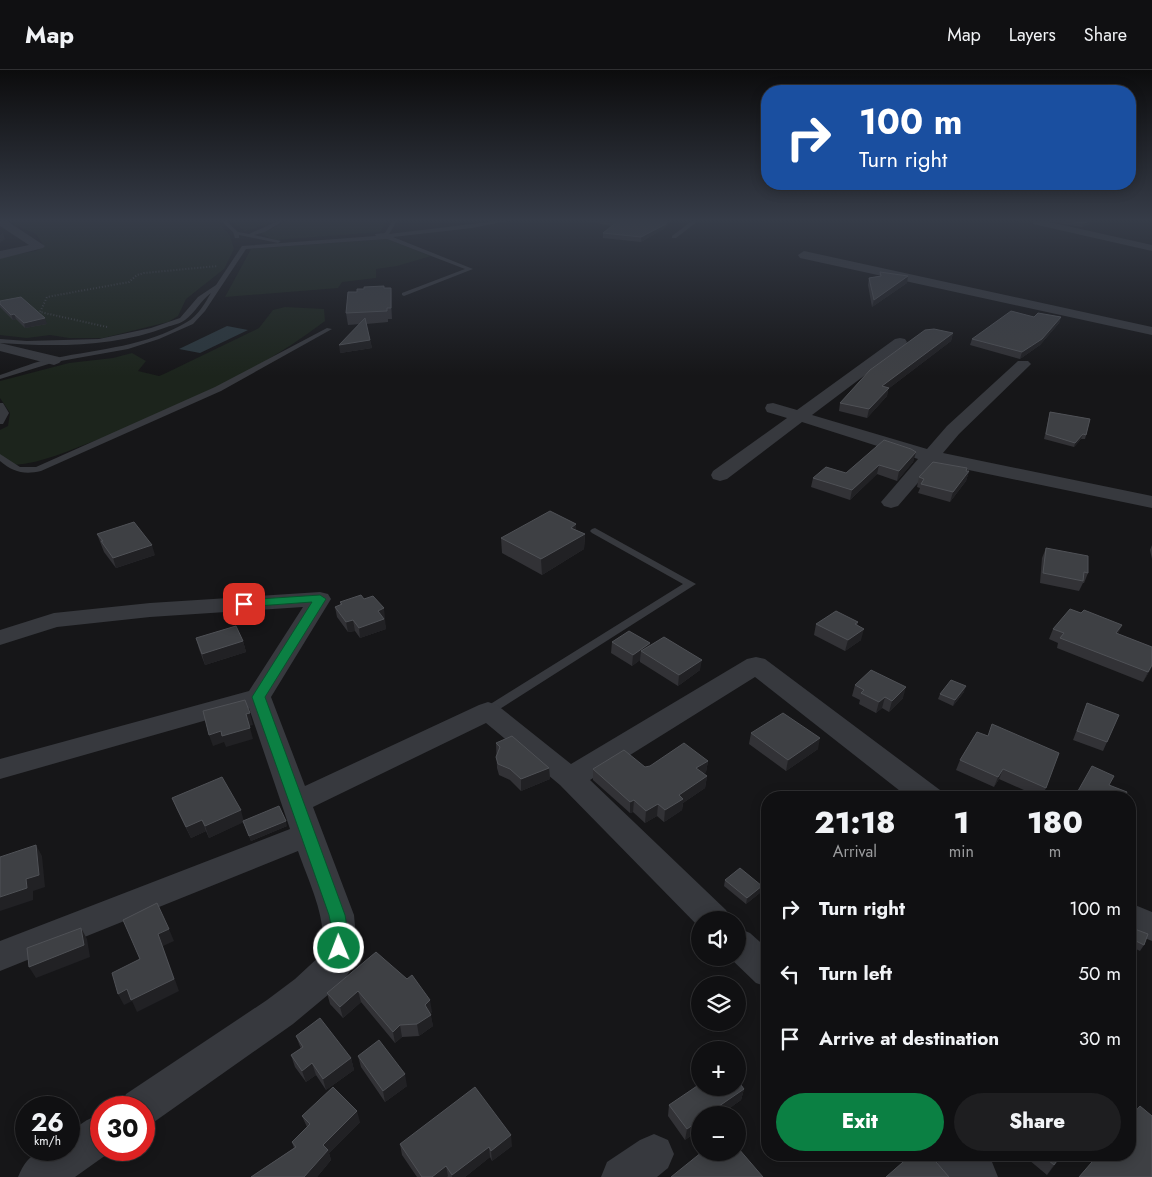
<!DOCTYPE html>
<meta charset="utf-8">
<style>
body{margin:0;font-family:Jost,sans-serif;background:#1e1e20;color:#f1f3f6;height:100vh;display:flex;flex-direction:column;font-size:19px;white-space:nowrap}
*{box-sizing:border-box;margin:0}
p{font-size:16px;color:#9c9d9f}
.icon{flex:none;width:28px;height:28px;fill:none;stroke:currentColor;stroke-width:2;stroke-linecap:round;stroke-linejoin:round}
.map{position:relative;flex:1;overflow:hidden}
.sheet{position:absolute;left:761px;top:721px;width:375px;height:370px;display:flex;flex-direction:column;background:#101012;border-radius:20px;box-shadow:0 2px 12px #0003,0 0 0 1px #303032}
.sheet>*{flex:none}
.guide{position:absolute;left:761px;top:15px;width:375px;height:105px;border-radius:20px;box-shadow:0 2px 12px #0003,0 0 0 1px #303032;background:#1a4fa0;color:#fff;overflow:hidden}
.buttons{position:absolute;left:691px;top:841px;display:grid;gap:10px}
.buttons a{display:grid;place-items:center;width:55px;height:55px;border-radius:50%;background:#101012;box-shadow:0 2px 12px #0003,0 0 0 1px #303032;font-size:25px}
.speed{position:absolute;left:15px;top:1026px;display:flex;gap:10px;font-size:25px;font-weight:700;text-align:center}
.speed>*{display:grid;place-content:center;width:65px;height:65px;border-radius:50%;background:#101012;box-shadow:0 2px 12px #0003,0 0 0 1px #303032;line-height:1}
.speed small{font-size:12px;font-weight:400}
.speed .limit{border:8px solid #d22;background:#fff;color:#111}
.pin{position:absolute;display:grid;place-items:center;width:42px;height:42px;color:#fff;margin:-21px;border-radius:10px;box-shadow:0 2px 8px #0006}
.me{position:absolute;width:55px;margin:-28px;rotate:359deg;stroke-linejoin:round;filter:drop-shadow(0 0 4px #0008)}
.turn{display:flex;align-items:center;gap:18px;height:105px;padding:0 15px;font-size:22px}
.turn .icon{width:65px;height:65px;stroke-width:2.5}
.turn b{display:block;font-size:35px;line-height:42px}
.eta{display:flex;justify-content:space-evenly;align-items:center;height:85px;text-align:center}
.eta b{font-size:30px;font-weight:800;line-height:35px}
.cta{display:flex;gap:10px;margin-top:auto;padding:10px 15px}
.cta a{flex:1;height:58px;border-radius:30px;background:#0b8043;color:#fff;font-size:20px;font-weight:800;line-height:58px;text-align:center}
.cta a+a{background:#1e1e20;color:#f1f3f6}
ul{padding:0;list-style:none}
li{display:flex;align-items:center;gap:15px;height:65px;padding:0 15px}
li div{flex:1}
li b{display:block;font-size:19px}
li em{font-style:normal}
header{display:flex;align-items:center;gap:30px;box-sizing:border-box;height:70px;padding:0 25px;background:#101012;border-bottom:1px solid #303032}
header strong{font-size:24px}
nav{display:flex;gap:28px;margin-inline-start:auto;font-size:18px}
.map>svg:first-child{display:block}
.green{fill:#1c241c}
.water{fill:#2b373d}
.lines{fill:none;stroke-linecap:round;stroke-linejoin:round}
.path{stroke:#3d4045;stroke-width:2;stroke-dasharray:1 2;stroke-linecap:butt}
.service{fill:#37393e;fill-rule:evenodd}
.minor{fill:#37393e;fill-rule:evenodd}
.wall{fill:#323236}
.shaded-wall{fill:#212124}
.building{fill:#3e4044;stroke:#4f5156}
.route{fill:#0b8043;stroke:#07532c}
</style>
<header>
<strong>Map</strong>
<nav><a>Map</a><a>Layers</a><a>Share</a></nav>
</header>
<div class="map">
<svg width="1152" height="1107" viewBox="0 0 1152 1107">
<rect width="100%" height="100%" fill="#161618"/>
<path class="green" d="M 12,151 L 218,151 L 230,166 L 234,179 L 224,199 L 186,229 L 178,246 L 168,252 L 103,268 L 69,268 L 50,265 L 27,268 L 0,265 L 0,187 L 36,181 L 44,176 L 36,164 L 9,152 Z
M 231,151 L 279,151 L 245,161 Z
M 287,151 L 386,151 L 380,162 L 275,170 L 261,164 Z
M 387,169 L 431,186 L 397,196 L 376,199 L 376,208 L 342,212 L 338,218 L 225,227 L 251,179 Z
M 285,237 L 324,239 L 325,251 C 257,303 176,339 97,370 C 70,380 43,393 14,395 L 0,385 L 0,360 L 8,356 L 10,343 L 0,328 L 0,311 L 69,293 L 113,288 L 132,283 L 146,291 L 138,301 L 159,306 L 164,304 L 259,258 L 273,240 Z"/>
<path class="water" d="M 227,256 L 248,260 L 200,283 L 179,279 Z"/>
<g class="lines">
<path class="path" d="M 107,257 L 40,242 L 47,227 L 129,212 L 137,205 L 144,203 L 218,196"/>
<path class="service" d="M 221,151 L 226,151 L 238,162 L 249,164 L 278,151 L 283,151 L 265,162 L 254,165 L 281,171 L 278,173 L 239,165 L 239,168 L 235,168 L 233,162 Z
M 392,151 L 397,151 L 389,164 L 497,151 L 507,151 L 472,158 L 393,167 L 473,199 L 404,226 L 402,225 L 402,223 L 465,199 L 387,169 L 246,179 L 205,241 L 193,254 L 159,269 L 128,279 L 55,292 L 0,309 L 0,305 C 18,299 36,291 55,288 C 100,279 147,276 187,252 C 198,246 205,233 211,223 C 201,230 195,243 185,250 C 180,254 172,255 167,257 C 115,277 55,277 0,273 L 0,269 L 27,271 L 99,269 L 151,258 L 180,248 L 198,227 L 216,215 L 242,176 L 376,166 L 375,164 L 385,163 Z
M 692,151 L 698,151 L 676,168 L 672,168 L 672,166 Z
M 327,258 L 332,259 L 221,321 L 41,401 C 24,405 13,402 0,391 L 0,384 L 20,397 L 36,397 L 215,317 Z
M 0,333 L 3,333 L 9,343 L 3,354 L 0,354 Z
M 595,458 L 696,514 L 492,644 L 484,644 L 482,641 L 484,638 L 683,514 L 592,463 L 590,461 L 592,459 Z"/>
<path class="minor" d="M 0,151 L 7,151 L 45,176 L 43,178 L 0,189 L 0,181 L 29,175 L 0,156 Z
M 1033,151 L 1045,151 L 1152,175 L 1152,181 L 1033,154 Z
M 804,181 L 1152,257 L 1152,265 L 800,188 L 798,185 Z
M 900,268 L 905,269 L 907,272 L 905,275 L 812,345 L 927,379 L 947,356 L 1018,291 L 1028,291 L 1031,294 L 1028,297 L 959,364 L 943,383 L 1152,426 L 1152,438 L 935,393 L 898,436 L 891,438 L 884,436 L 881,432 L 918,389 L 802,352 L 727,409 L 720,411 L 713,409 L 711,405 L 713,401 L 787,348 L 767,342 L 765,338 L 767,334 L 773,333 L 797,340 L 895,269 Z
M 0,273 L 59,287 L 62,290 L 59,293 L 54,295 L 0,281 Z
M 320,522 L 328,524 L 331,529 L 271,627 L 305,716 L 479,635 L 488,632 L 497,635 L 571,694 L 747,589 L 756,587 L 765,589 L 940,720 L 944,728 L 909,728 L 755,607 L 590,710 L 726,840 L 731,850 L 700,850 L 700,858 L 560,715 L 486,653 L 313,737 L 354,845 L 357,879 L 355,890 L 350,901 L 341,914 L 293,954 L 154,1052 L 144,1056 L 144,1038 L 120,1038 L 126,1024 L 267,930 L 295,909 L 322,884 C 328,849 309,813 298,781 L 0,901 L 0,871 L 290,759 L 249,638 L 0,709 L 0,689 L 249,621 L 303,537 L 150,547 L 57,557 L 0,575 L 0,560 L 54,543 L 150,533 Z
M 1130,833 L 1152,842 L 1152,871 L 1130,862 Z
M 738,858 L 750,863 L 768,879 L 768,917 L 756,913 L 730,888 L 738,888 Z
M 101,1044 L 101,1080 L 113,1080 L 75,1107 L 18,1107 C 30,1079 41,1080 69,1080 L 69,1062 L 87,1050 Z
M 654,1064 L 668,1070 L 674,1084 L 668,1098 L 657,1107 L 601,1107 L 607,1092 L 640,1070 Z
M 934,1085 L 984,1085 L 992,1092 L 998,1107 L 947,1107 L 940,1099 Z"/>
</g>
<path class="wall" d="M 586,151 L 673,151 L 670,151 L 665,158 L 641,172 L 603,168 L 603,163 L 612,156 Z
M 1045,151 L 1099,151 L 1082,157 Z
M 880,202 L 907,213 L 872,237 L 868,215 L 869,208 L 880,206 Z
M 384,218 L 391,218 L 392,229 L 392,249 L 388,249 L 388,252 L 366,254 L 372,278 L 340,283 L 360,254 L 348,255 L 346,243 L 357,222 Z
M 0,231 L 47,254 L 25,258 L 16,249 L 13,250 L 0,237 Z
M 1034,247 L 1061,247 L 1059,253 L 1040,275 L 1020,289 L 970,275 L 972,269 Z
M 953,263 L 951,271 L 888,319 L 887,326 L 867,348 L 839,341 L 840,333 Z
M 1050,342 L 1090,349 L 1085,369 L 1081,369 L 1074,377 L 1044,369 Z
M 916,382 L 913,392 L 897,411 L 877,404 L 850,430 L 811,417 L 813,408 L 846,403 Z
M 967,398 L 966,401 L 969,401 L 966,411 L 950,432 L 918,423 L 920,418 L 917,417 L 919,407 Z
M 576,460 L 585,464 L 584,479 L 542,505 L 502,483 L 501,468 Z
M 97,464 L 155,485 L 116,498 L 104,482 Z
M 1152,475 L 1152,489 L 1150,480 Z
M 1046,478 L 1088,503 L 1084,513 L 1083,513 L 1079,521 L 1040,513 L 1042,488 Z
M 364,529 L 385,549 L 384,549 L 386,559 L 360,568 L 355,561 L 348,562 L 337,547 L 335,537 L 340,535 L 340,532 Z
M 858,552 L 857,556 L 861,570 L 845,581 L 814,565 L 816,554 Z
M 1053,559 L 1118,564 L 1152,577 L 1152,597 L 1143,612 L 1057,578 L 1058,573 L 1049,569 Z
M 196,568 L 243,571 L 246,582 L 205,595 L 199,579 Z
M 612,572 L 650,573 L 650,575 L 700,600 L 678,616 L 640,592 L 640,590 L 632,596 L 611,583 Z
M 855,615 L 903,628 L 889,642 L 882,638 L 876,643 L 859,634 L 860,630 L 852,626 Z
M 964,622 L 953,636 L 938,629 L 940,624 Z
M 1087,633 L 1119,645 L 1103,681 L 1073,670 Z
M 751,663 L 818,679 L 786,701 L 749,674 Z
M 988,666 L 1059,683 L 1042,728 L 999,709 L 994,717 L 956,700 L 960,690 Z
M 496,673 L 549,698 L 550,709 L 521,721 L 510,710 L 499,705 L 497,698 Z
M 708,691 L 706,702 L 703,704 L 707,706 L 705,718 L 683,733 L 682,740 L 664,752 L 657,746 L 645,753 L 633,742 L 630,743 L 593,710 L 593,699 L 645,697 Z
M 172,728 L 244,750 L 287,756 L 251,771 L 243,752 L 209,768 L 206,761 L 191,768 L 177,740 Z
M 725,810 L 761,822 L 746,834 L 724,816 Z
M 1132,858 L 1144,875 L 1140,881 L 1130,876 L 1130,861 Z
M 376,882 L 432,942 L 430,943 L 433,956 L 419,966 L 402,967 L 395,973 L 361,932 L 343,948 L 330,934 L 327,923 Z
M 296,966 L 351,988 L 354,1000 L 326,1020 L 316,1005 L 306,1012 L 295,997 L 291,985 L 301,979 Z
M 358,986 L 407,1016 L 385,1032 L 361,997 Z
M 744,1019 L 741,1030 L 685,1070 L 668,1046 L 669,1035 Z
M 302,1046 L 360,1052 L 329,1083 L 331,1090 L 317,1107 L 251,1107 L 294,1078 L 292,1072 L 307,1057 Z
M 400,1074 L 512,1076 L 492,1091 L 490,1087 L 465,1107 L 417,1107 L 402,1085 Z
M 1023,1085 L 1062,1085 L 1047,1105 Z"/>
<path class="shaded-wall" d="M 668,151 L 670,151 L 665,158 L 641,172 L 641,167 Z
M 1091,151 L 1099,151 L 1082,157 L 1083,153 Z
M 3,163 L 5,169 L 0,173 L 0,165 Z
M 908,206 L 907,213 L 872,237 L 874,230 Z
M 391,218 L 392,229 L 392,249 L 391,238 Z
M 14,244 L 16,249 L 13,250 L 11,245 Z
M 1061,247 L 1059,253 L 1040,275 L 1020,289 L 1022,282 Z
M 45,248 L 47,254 L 25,258 L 24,253 Z
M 953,263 L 951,271 L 888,319 L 887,326 L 867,348 L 869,339 L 882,316 Z
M 370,270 L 372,278 L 340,283 L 339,275 Z
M 1083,364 L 1081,369 L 1074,377 L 1075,373 Z
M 916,382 L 913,392 L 897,411 L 899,401 Z
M 879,395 L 877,404 L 850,430 L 852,420 Z
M 967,398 L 965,406 L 969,401 L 966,411 L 950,432 L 953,422 Z
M 576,454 L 576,469 L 585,464 L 584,479 L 542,505 L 541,489 L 571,458 Z
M 152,475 L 155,485 L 116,498 L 113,488 Z
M 384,538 L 386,559 L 360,568 L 359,558 L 378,541 Z
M 353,550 L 355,561 L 348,562 L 346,552 Z
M 1122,555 L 1118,565 L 1116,563 Z
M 864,559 L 861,570 L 845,581 L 848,570 Z
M 243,571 L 246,582 L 205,595 L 202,584 Z
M 650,573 L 650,584 L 641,581 L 640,590 L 632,596 L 633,585 Z
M 702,590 L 700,600 L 678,616 L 679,605 Z
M 1152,595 L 1152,597 L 1143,612 L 1148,602 Z
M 966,616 L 964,622 L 953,636 L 955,630 Z
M 906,617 L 903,628 L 889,642 L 892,631 Z
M 885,627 L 882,638 L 876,643 L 879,632 Z
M 250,643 L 253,655 L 249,656 L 246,644 Z
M 250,658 L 253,669 L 226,677 L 224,672 L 213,676 L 209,665 L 221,661 Z
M 820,668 L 818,679 L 786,701 L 788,690 Z
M 708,691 L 706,702 L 695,710 L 696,698 Z
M 549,698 L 550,709 L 521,721 L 521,709 Z
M 1003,699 L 999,709 L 994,717 L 998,707 Z
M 707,706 L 705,718 L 683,733 L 682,740 L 664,752 L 665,740 L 679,725 Z
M 634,730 L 633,742 L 630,743 L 630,732 Z
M 658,734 L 657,746 L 645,753 L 646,741 Z
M 241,740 L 244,752 L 209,768 L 205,756 Z
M 202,750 L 206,761 L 191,768 L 186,757 Z
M 286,751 L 287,756 L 251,771 L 249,766 Z
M 36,775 L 42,786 L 45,817 L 33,821 L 33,830 L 0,841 L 0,827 Z
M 762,816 L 761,822 L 746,834 L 747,828 Z
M 81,858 L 87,869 L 90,887 L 36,908 L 29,897 Z
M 169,859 L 174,871 L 163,876 L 179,921 L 137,942 L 132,931 L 124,935 L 118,924 L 127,919 L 158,864 Z
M 358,921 L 361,932 L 343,948 L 340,937 Z
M 430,930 L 432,942 L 427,946 L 425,935 Z
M 431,945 L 433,956 L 419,966 L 417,954 Z
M 400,955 L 402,967 L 395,973 L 393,962 Z
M 351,988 L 354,1000 L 326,1020 L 323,1009 Z
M 312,993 L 316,1005 L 306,1012 L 302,1001 Z
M 405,1004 L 407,1016 L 385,1032 L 383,1021 Z
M 744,1019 L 741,1030 L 720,1045 L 706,1045 Z
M 357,1041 L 360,1052 L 329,1083 L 331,1090 L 317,1107 L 304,1107 L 323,1075 Z
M 700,1050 L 700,1059 L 685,1070 L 687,1059 Z
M 511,1065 L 512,1076 L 492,1091 L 491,1081 Z
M 489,1077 L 490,1087 L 465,1107 L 452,1107 L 452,1105 Z
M 1061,1085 L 1062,1085 L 1047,1105 Z
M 446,1096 L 448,1106 L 447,1107 L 432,1107 Z"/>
<path class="building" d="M 610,151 L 668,151 L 666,154 L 641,167 L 603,163 L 617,152 Z
M 1067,151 L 1091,151 L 1083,153 Z
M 880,202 L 908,206 L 874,230 L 869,208 L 881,206 Z
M 384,216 L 384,218 L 391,218 L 391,238 L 387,238 L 387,241 L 346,243 L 348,222 L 357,222 L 357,219 L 364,219 L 364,217 Z
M 21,227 L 45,248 L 24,253 L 14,244 L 11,245 L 0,234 L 0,231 Z
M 1011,241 L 1034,247 L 1038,243 L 1061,247 L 1042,269 L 1022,282 L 972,269 Z
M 365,248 L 370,270 L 339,275 Z
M 934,259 L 953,263 L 882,316 L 889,318 L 869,339 L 840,333 L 870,300 L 925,260 Z
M 1050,342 L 1090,349 L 1086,365 L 1083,364 L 1075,373 L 1046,364 Z
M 884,370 L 911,379 L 916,382 L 899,401 L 879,395 L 852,420 L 813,408 L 826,397 L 846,403 Z
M 933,392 L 967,398 L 966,401 L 969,401 L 953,422 L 921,414 L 924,409 L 919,407 Z
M 550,441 L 576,454 L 571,458 L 585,464 L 541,489 L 501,468 Z
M 134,452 L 152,475 L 113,488 L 101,471 L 103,471 L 97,464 Z
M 1046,478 L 1088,486 L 1088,503 L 1084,502 L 1083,511 L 1043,503 Z
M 361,525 L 364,529 L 373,526 L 384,538 L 378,541 L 384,549 L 359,558 L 353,550 L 346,552 L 335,537 L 342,534 L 340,532 Z
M 1070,539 L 1081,543 L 1084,540 L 1122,555 L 1116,563 L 1152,577 L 1152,595 L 1148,602 L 1060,568 L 1064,563 L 1053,559 Z
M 836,541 L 858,552 L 855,554 L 864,559 L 848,570 L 816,554 Z
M 236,556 L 243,571 L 202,584 L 196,568 Z
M 629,561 L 650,573 L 633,585 L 612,572 Z
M 664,567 L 702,590 L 679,605 L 641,581 Z
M 871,600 L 906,617 L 892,631 L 885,627 L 879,632 L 861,623 L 864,620 L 855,615 Z
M 951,610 L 966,616 L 955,630 L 940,624 Z
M 245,630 L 250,643 L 246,644 L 250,658 L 222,666 L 221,661 L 209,665 L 203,641 Z
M 1087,633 L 1119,645 L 1107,672 L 1077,661 Z
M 783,643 L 820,668 L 788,690 L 751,663 Z
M 992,654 L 1059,683 L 1046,718 L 1003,699 L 998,707 L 960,690 L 977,662 L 988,666 Z
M 512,666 L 549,698 L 521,709 L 510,699 L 498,694 L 496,687 L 500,677 L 496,673 Z
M 684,673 L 708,691 L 696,698 L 707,706 L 679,725 L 683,729 L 665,740 L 658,734 L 646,741 L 634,730 L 630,732 L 593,699 L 624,680 L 645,697 L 650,696 Z
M 1092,696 L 1114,706 L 1109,715 L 1127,722 L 1124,728 L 1074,728 Z
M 222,707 L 241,740 L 205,756 L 202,750 L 186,757 L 172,728 Z
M 279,736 L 286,751 L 249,766 L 243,751 Z
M 36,775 L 39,805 L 26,809 L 27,818 L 0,827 L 0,787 Z
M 740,798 L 762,816 L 747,828 L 725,810 Z
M 157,833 L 169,859 L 158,864 L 174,909 L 131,930 L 127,919 L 118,924 L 112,903 L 140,889 L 123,850 Z
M 81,858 L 84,875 L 29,897 L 27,878 Z
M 1132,858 L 1148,864 L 1144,875 L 1130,868 L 1130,863 Z
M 376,882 L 407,909 L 412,905 L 430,930 L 425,935 L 431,945 L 417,954 L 400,955 L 393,962 L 358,921 L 340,937 L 327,923 Z
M 320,948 L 351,988 L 323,1009 L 312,993 L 302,1001 L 291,985 L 303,977 L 296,966 Z
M 379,970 L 405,1004 L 383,1021 L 358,986 Z
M 738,1011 L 744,1019 L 706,1045 L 700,1045 L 700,1050 L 687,1059 L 669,1035 L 700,1014 L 700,1018 L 738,1018 Z
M 333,1017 L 357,1041 L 323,1075 L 328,1080 L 304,1107 L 251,1107 L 296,1077 L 292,1072 L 310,1054 L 302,1046 Z
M 475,1017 L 511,1065 L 491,1081 L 489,1077 L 452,1105 L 446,1096 L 432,1107 L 422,1107 L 400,1074 Z
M 1140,1036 L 1152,1046 L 1152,1107 L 1079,1107 L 1098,1085 L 1130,1085 L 1130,1047 Z
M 738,1078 L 763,1107 L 671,1107 L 702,1082 L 738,1082 Z
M 911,1085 L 930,1085 L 949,1107 L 886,1107 Z
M 1042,1085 L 1061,1085 L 1054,1095 Z"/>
<linearGradient id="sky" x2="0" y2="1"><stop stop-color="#0c0c0d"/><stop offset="0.49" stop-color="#363c48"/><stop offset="1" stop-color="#363c48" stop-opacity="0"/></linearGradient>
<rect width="1152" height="306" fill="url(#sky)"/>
<path class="route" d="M 320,525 L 326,529 L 265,627 L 345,845 C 347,858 351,871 345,883 L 339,885 L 333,883 L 331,878 L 333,866 L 329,845 L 252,627 L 312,532 L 244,537 L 239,534 L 244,530 Z"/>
</svg>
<div class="buttons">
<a><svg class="icon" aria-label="sound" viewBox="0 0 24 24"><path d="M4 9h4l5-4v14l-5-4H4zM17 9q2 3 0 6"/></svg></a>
<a><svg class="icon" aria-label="layers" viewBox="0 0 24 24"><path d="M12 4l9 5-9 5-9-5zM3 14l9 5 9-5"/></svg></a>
<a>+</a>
<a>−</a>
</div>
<div class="speed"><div>26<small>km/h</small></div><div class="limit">30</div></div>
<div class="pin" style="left:244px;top:534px;background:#d93025"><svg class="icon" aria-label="arrive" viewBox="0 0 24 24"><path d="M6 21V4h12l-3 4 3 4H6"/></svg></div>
<svg class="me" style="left:339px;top:878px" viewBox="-20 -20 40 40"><circle r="17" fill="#0b8043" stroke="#fff" stroke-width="3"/><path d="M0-11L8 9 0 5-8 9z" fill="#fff"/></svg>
<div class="guide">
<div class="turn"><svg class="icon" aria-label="right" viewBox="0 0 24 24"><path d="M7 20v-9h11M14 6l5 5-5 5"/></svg><div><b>100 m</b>Turn right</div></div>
</div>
<section class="sheet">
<div class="eta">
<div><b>21:18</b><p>Arrival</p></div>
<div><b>1</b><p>min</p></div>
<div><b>180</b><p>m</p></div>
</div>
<ul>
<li><svg class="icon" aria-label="right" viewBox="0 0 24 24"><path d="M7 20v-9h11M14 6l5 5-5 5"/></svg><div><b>Turn right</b></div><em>100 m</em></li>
<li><svg class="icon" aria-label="left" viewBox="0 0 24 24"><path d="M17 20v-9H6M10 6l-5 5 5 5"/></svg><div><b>Turn left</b></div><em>50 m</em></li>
<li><svg class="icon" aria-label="arrive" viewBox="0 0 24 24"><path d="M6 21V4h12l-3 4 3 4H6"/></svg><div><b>Arrive at destination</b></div><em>30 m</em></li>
</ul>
<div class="cta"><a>Exit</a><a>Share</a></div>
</section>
</div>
